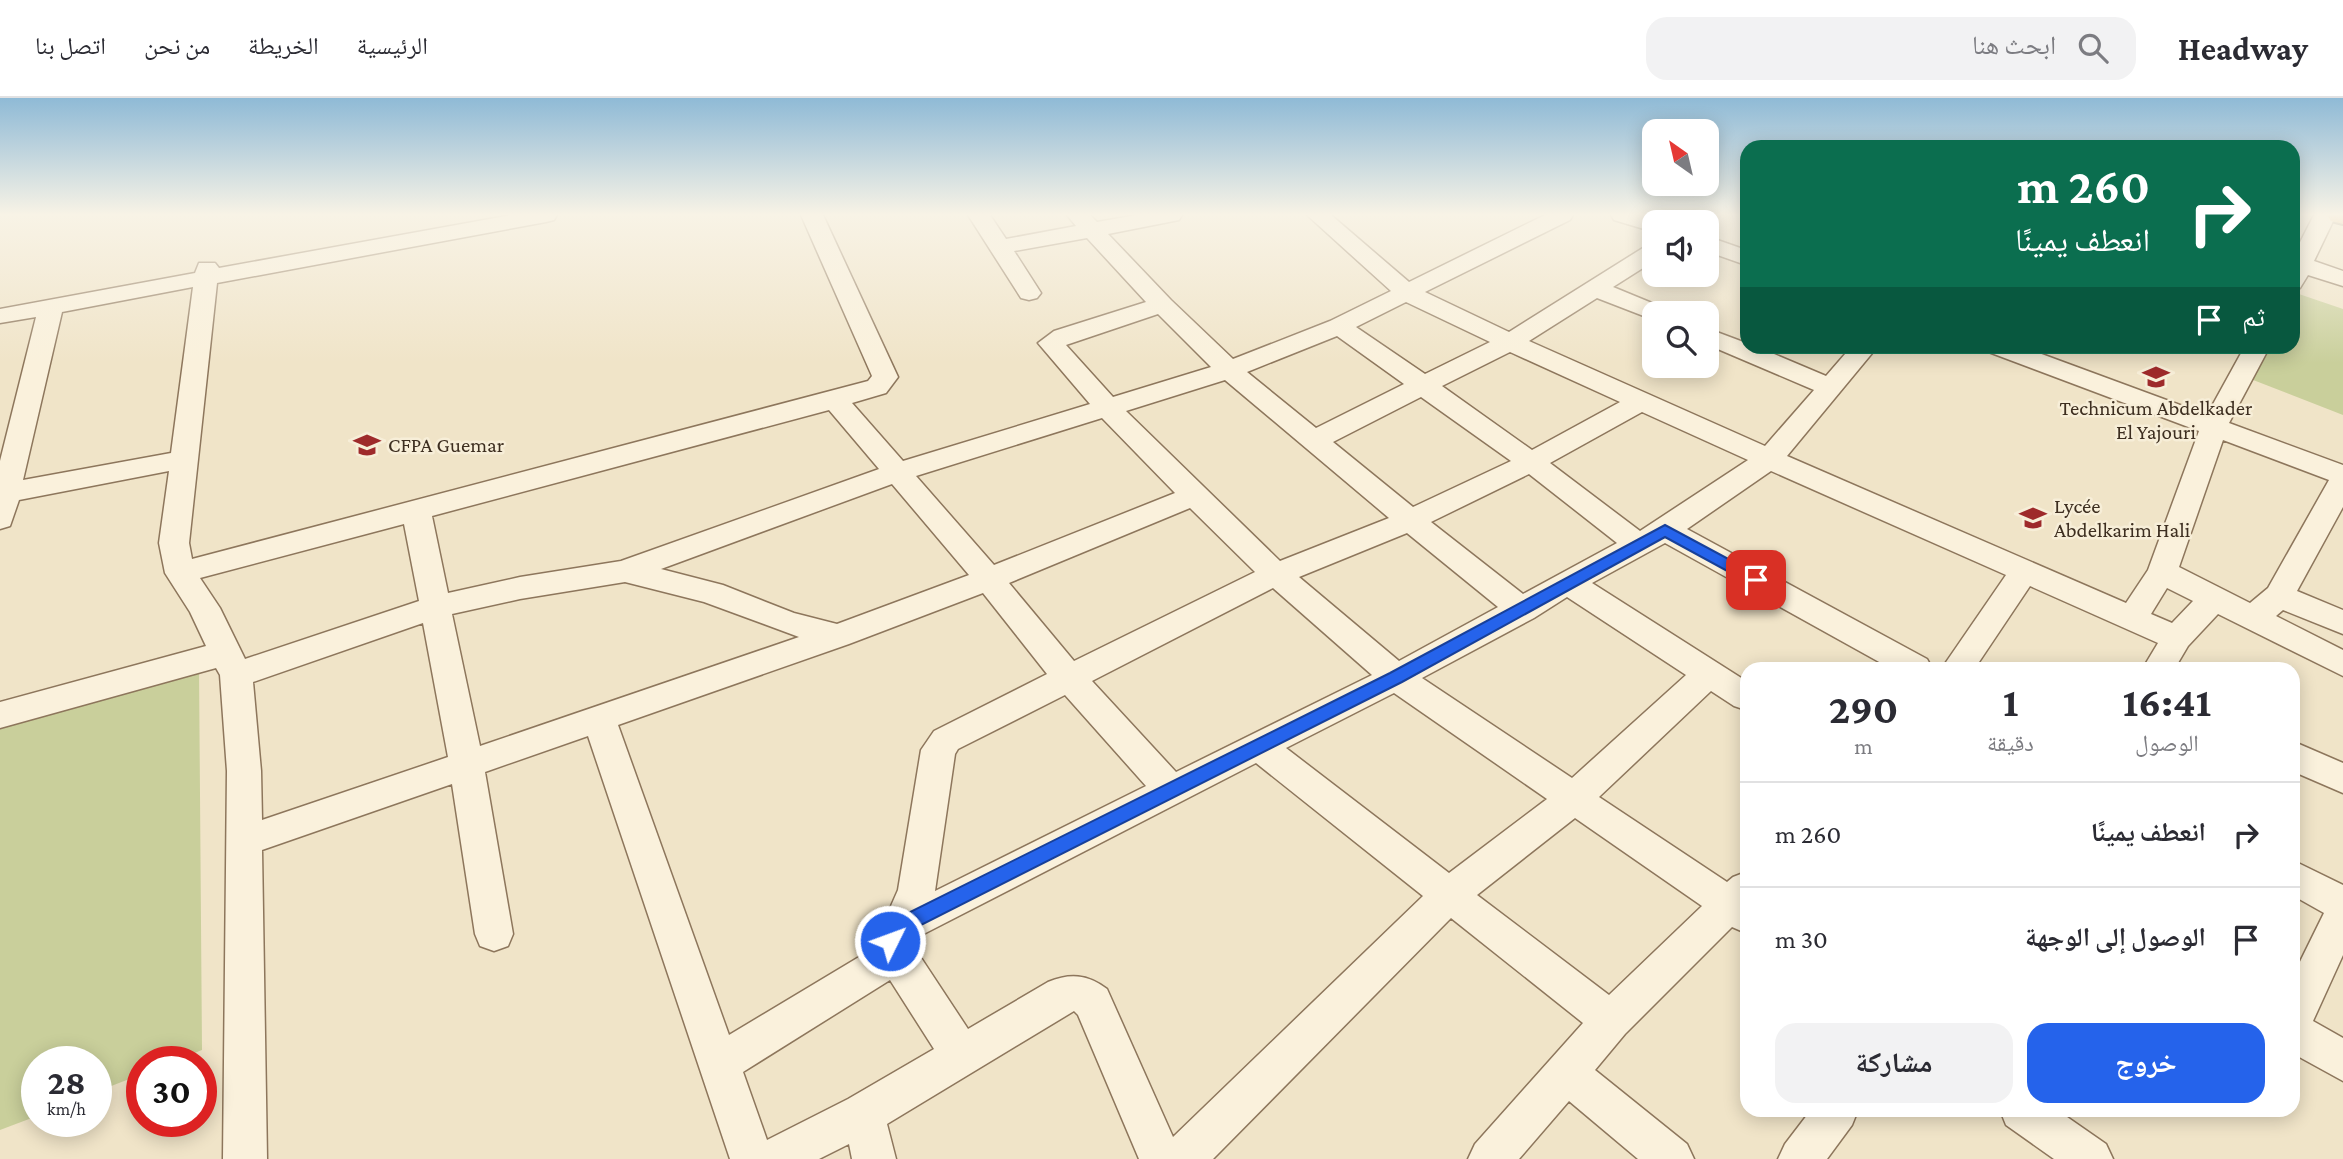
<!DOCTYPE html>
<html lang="ar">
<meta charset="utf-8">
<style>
body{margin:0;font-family:"Crimson Pro","Noto Naskh Arabic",serif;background:#f2f2f3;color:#2b2b33;direction:rtl;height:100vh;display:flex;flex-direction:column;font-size:26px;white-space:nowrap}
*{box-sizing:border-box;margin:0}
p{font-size:23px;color:#7c7c81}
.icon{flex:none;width:38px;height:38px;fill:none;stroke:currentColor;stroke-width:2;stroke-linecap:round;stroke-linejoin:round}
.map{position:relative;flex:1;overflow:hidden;direction:ltr}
.side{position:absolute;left:1740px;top:564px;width:560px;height:455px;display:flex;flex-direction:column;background:#fff;border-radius:21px;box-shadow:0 4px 18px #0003;direction:rtl}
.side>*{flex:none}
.hud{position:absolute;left:1740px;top:42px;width:560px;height:214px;border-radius:21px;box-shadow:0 4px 18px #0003;direction:rtl;background:#0b6e4f;color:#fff;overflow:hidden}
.needle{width:46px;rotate:326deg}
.tools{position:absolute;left:1642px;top:21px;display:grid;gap:14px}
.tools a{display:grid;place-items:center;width:77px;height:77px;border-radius:14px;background:#fff;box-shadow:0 4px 18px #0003;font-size:35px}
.speed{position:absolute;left:21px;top:948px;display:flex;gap:14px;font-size:35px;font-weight:700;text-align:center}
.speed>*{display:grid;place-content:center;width:91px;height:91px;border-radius:50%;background:#fff;box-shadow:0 4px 18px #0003;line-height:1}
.speed small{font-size:18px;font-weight:400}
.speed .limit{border:10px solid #d22;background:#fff;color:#111}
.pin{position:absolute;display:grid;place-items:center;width:60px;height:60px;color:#fff;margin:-30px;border-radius:14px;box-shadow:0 4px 10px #0006}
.me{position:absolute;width:77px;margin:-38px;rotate:48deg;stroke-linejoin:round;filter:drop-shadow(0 0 5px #0008)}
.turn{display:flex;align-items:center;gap:24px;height:147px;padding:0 35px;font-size:32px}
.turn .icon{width:91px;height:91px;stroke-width:2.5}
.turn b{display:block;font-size:49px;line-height:60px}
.then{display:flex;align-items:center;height:66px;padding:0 35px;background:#0003;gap:14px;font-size:26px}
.eta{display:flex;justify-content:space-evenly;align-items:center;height:119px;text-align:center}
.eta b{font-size:42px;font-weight:700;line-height:49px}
.action{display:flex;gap:14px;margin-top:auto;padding:14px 35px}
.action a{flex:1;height:80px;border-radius:21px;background:#2563eb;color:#fff;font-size:28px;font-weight:700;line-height:80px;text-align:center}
.action a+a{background:#f2f2f3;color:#2b2b33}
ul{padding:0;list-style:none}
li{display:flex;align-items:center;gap:21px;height:105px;padding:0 35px;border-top:2px solid #e1e1e2}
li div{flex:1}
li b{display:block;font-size:26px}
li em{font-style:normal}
header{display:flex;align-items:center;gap:42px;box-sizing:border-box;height:98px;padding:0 35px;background:#fff;border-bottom:2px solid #e1e1e2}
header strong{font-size:33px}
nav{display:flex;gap:38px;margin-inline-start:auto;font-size:24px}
.search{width:490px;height:63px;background:#f2f2f3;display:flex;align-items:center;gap:18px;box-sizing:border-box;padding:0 24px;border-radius:21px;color:#7c7c81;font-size:26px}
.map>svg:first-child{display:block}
.green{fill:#c9cf9b}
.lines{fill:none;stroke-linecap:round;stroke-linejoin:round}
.minor-casing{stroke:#8d765c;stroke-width:3}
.highway-casing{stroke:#5b4430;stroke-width:4}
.minor{fill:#faf1dc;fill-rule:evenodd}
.highway{fill:#e0a458;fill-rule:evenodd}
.route{fill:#2563eb;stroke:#184099;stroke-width:2}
.labels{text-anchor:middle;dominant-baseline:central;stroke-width:5;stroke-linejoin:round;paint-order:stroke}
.poi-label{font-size:21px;fill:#3d2e20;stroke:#f7eed8;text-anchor:start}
</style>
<header>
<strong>Headway</strong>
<div class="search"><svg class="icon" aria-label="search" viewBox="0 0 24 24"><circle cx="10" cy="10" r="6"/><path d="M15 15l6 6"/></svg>ابحث هنا</div>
<nav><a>الرئيسية</a><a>الخريطة</a><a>من نحن</a><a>اتصل بنا</a></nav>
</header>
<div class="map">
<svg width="2343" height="1061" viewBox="0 0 2343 1061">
<rect width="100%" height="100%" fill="#f0e4c8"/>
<path class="green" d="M 2293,194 L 2343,211 L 2343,317 L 2248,280 L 2264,249 L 2292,248 Z
M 199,569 L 202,952 L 172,964 L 142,964 L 142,976 L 96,994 L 96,964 L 37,964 L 37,1018 L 0,1032 L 0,627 Z"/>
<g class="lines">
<defs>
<path id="minor" d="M 511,117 L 557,117 L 554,122 L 546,124 L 217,185 L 189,445 L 192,461 L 868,283 L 872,278 L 801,117 L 823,117 L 898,279 L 886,295 L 852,305 L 903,363 L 1090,306 L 1038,245 L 1054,233 L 1146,204 L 1087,140 L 1014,153 L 1041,195 L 1037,200 L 1029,202 L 1021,200 L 968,117 L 990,117 L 1006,141 L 1076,128 L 1067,117 L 1090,117 L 1097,124 L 1137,117 L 1182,117 L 1179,122 L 1108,136 L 1171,202 L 1233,261 L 1330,223 L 1391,193 L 1307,117 L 1331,117 L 1409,184 L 1545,117 L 1573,117 L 1570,122 L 1425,194 L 1509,234 L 1646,148 L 1654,146 L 1654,163 L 1613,189 L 1664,210 L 1667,215 L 1654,215 L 1654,222 L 1597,200 L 1529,243 L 1765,348 L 1814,292 L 1706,246 L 1706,230 L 1746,245 L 1746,248 L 1755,248 L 1826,278 L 1852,248 L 1878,248 L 1787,358 L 2126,505 L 2148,472 L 2199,333 L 1986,253 L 1983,248 L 2020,248 L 2207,317 L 2245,248 L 2270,248 L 2229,325 L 2343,367 L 2343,409 L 2297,493 L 2343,512 L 2343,536 L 2283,512 L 2276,518 L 2343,552 L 2343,578 L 2218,516 L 2188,548 L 2175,570 L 2143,570 L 2158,545 L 2030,488 L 1975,570 L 1942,570 L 2006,477 L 1771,373 L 1687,431 L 1927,561 L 1932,570 L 1890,570 L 1665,445 L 1592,485 L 1746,583 L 1746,612 L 1734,608 L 1711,593 L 1599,699 L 1727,784 L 1733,779 L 1746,774 L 1746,835 L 1732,829 L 1625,936 L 1595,972 L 1687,1046 L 1694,1061 L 1638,1061 L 1569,1003 L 1519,1061 L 1468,1061 L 1475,1046 L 1583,925 L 1451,820 L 1213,1061 L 1139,1061 L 1078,917 L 1074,913 L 887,1026 L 896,1061 L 852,1061 L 849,1046 L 819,1061 L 730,1061 L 588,638 L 485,674 L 513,836 L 508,848 L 494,853 L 480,848 L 475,836 L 452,686 L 262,752 L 267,1061 L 223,1061 L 227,673 L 220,577 L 216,570 L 0,630 L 0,604 L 206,548 L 190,514 L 165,475 L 159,445 L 169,373 L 19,402 L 10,428 L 0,431 L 0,363 L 36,219 L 0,225 L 0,211 L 195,175 L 199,165 L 215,165 L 219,170 ZM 193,189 L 171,355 L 23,382 L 62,214 ZM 1406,204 L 1490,244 L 1425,276 L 1356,229 ZM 1158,216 L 1211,269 L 1113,299 L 1066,247 ZM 1337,238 L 1404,286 L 1316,330 L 1247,274 ZM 1510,254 L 1620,304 L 1532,352 L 1442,288 ZM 1225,282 L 1389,420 L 1280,463 L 1126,313 ZM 1421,299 L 1511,363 L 1413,409 L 1333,344 ZM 829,312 L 879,371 L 621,463 L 520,479 L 448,495 L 432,418 ZM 1642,314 L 1748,362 L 1640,433 L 1550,365 ZM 1102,320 L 1175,395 L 994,467 L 916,378 ZM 2223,342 L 2329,382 L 2268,490 L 2250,505 L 2179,469 ZM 1529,376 L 1617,445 L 1523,496 L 1431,424 ZM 892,386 L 969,477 L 837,526 L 794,515 L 723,487 L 661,471 ZM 1190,410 L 1255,474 L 1074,563 L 1009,485 ZM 404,426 L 419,503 L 245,561 L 220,510 L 200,480 ZM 1407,435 L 1498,509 L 1399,563 L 1299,479 ZM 625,484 L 704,504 L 799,539 L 480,648 L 452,516 L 520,501 ZM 1273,490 L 1372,577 L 1176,674 L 1092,583 ZM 2167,490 L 2193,503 L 2172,525 L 2151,516 ZM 983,495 L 1047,576 L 934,633 L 921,652 L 898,792 L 887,817 L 876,827 L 871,839 L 874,850 L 729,937 L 618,627 L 849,546 ZM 1567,499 L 1686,577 L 1572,680 L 1422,580 L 1534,520 ZM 423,525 L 448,659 L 262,722 L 261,673 L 253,584 ZM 1394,595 L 1547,701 L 1449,775 L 1286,650 ZM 1065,597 L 1146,688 L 935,793 L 955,656 L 958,651 ZM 1256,665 L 1423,798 L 1173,1039 L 1107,891 C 1087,876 1070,875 1048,884 L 968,931 L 910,843 ZM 1575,720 L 1702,808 L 1609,897 L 1477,797 ZM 890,882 L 934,951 L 848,1001 L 767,1042 L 743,974 Z
M 1611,117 L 1644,117 L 1663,124 L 1654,124 L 1654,134 L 1614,122 Z
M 2314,117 L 2336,117 L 2314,163 L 2343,173 L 2343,188 L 2308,177 L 2300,190 L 2292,192 L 2292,160 Z
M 1706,138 L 1746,152 L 1746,167 L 1706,153 Z
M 2292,643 L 2343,665 L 2343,695 L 2292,673 Z
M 2292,762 L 2343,787 L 2343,857 L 2313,923 L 2343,940 L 2343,983 L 2292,955 L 2292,880 L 2324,815 L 2292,797 Z
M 1811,1012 L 1858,1012 L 1852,1027 L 1827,1061 L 1778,1061 L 1785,1046 Z
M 2000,1012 L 2057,1012 L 2106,1046 L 2113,1061 L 2054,1061 L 2006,1027 Z"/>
<path id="highway" d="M 2327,117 L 2343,117 L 2343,126 L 2331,123 Z"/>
</defs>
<use href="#minor" class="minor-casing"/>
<use href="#highway" class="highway-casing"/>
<use href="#minor" class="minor"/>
<use href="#highway" class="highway"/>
</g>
<linearGradient id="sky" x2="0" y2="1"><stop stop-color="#8fbad6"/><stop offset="0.44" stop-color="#f8f3e6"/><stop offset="1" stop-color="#f8f3e6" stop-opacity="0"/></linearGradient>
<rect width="2343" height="265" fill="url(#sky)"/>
<path class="route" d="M 1665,427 L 1762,479 L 1764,482 L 1762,486 L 1751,486 L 1665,439 L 1402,584 L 907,834 L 897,849 L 890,852 L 883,849 L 880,839 L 894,822 L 1390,575 Z"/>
<defs>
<symbol id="school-bare" viewBox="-9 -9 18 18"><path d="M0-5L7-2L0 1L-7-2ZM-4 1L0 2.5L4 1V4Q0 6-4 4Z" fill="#9e2a2b" stroke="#f7eed8" stroke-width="2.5" paint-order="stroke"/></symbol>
<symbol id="university-bare" viewBox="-9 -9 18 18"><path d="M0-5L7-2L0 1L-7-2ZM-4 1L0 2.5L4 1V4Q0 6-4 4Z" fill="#9e2a2b" stroke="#f7eed8" stroke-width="2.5" paint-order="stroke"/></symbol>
</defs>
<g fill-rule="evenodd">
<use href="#school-bare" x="2137" y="260" width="38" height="38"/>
<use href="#university-bare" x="348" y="328" width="38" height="38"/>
<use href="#school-bare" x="2014" y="401" width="38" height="38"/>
</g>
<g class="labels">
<g class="poi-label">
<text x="2156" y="310" text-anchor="middle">Technicum Abdelkader<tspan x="2156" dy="24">El Yajouri</tspan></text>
<text x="388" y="347">CFPA Guemar</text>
<text x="2054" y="408">Lycée<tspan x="2054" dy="24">Abdelkarim Hali</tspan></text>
</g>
</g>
</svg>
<div class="tools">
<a><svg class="needle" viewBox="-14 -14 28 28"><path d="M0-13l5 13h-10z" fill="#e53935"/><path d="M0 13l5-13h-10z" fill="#7c7c81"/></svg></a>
<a><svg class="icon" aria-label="sound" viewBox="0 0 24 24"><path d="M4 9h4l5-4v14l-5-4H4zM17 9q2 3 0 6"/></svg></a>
<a><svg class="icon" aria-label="search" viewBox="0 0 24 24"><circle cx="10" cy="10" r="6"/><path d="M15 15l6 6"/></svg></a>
</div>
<div class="speed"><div>28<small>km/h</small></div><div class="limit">30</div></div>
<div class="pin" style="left:1756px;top:482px;background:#d93025"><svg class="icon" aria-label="arrive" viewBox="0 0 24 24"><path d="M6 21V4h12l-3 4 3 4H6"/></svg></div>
<svg class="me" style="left:890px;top:843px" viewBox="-20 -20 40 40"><circle r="17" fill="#2563eb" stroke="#fff" stroke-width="3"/><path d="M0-11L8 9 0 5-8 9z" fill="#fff"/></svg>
<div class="hud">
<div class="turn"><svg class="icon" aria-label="right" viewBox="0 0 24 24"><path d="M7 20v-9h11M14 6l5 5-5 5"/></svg><div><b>260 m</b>انعطف يمينًا</div></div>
<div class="then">ثم<svg class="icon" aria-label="arrive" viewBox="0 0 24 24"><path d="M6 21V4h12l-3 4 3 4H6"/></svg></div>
</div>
<section class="side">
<div class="eta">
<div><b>16:41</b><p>الوصول</p></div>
<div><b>1</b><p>دقيقة</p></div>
<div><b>290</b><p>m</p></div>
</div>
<ul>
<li><svg class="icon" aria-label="right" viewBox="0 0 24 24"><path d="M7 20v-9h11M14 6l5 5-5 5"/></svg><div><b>انعطف يمينًا</b></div><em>260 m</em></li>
<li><svg class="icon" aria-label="arrive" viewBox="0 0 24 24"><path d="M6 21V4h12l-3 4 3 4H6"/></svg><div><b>الوصول إلى الوجهة</b></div><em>30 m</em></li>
</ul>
<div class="action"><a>خروج</a><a>مشاركة</a></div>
</section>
</div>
